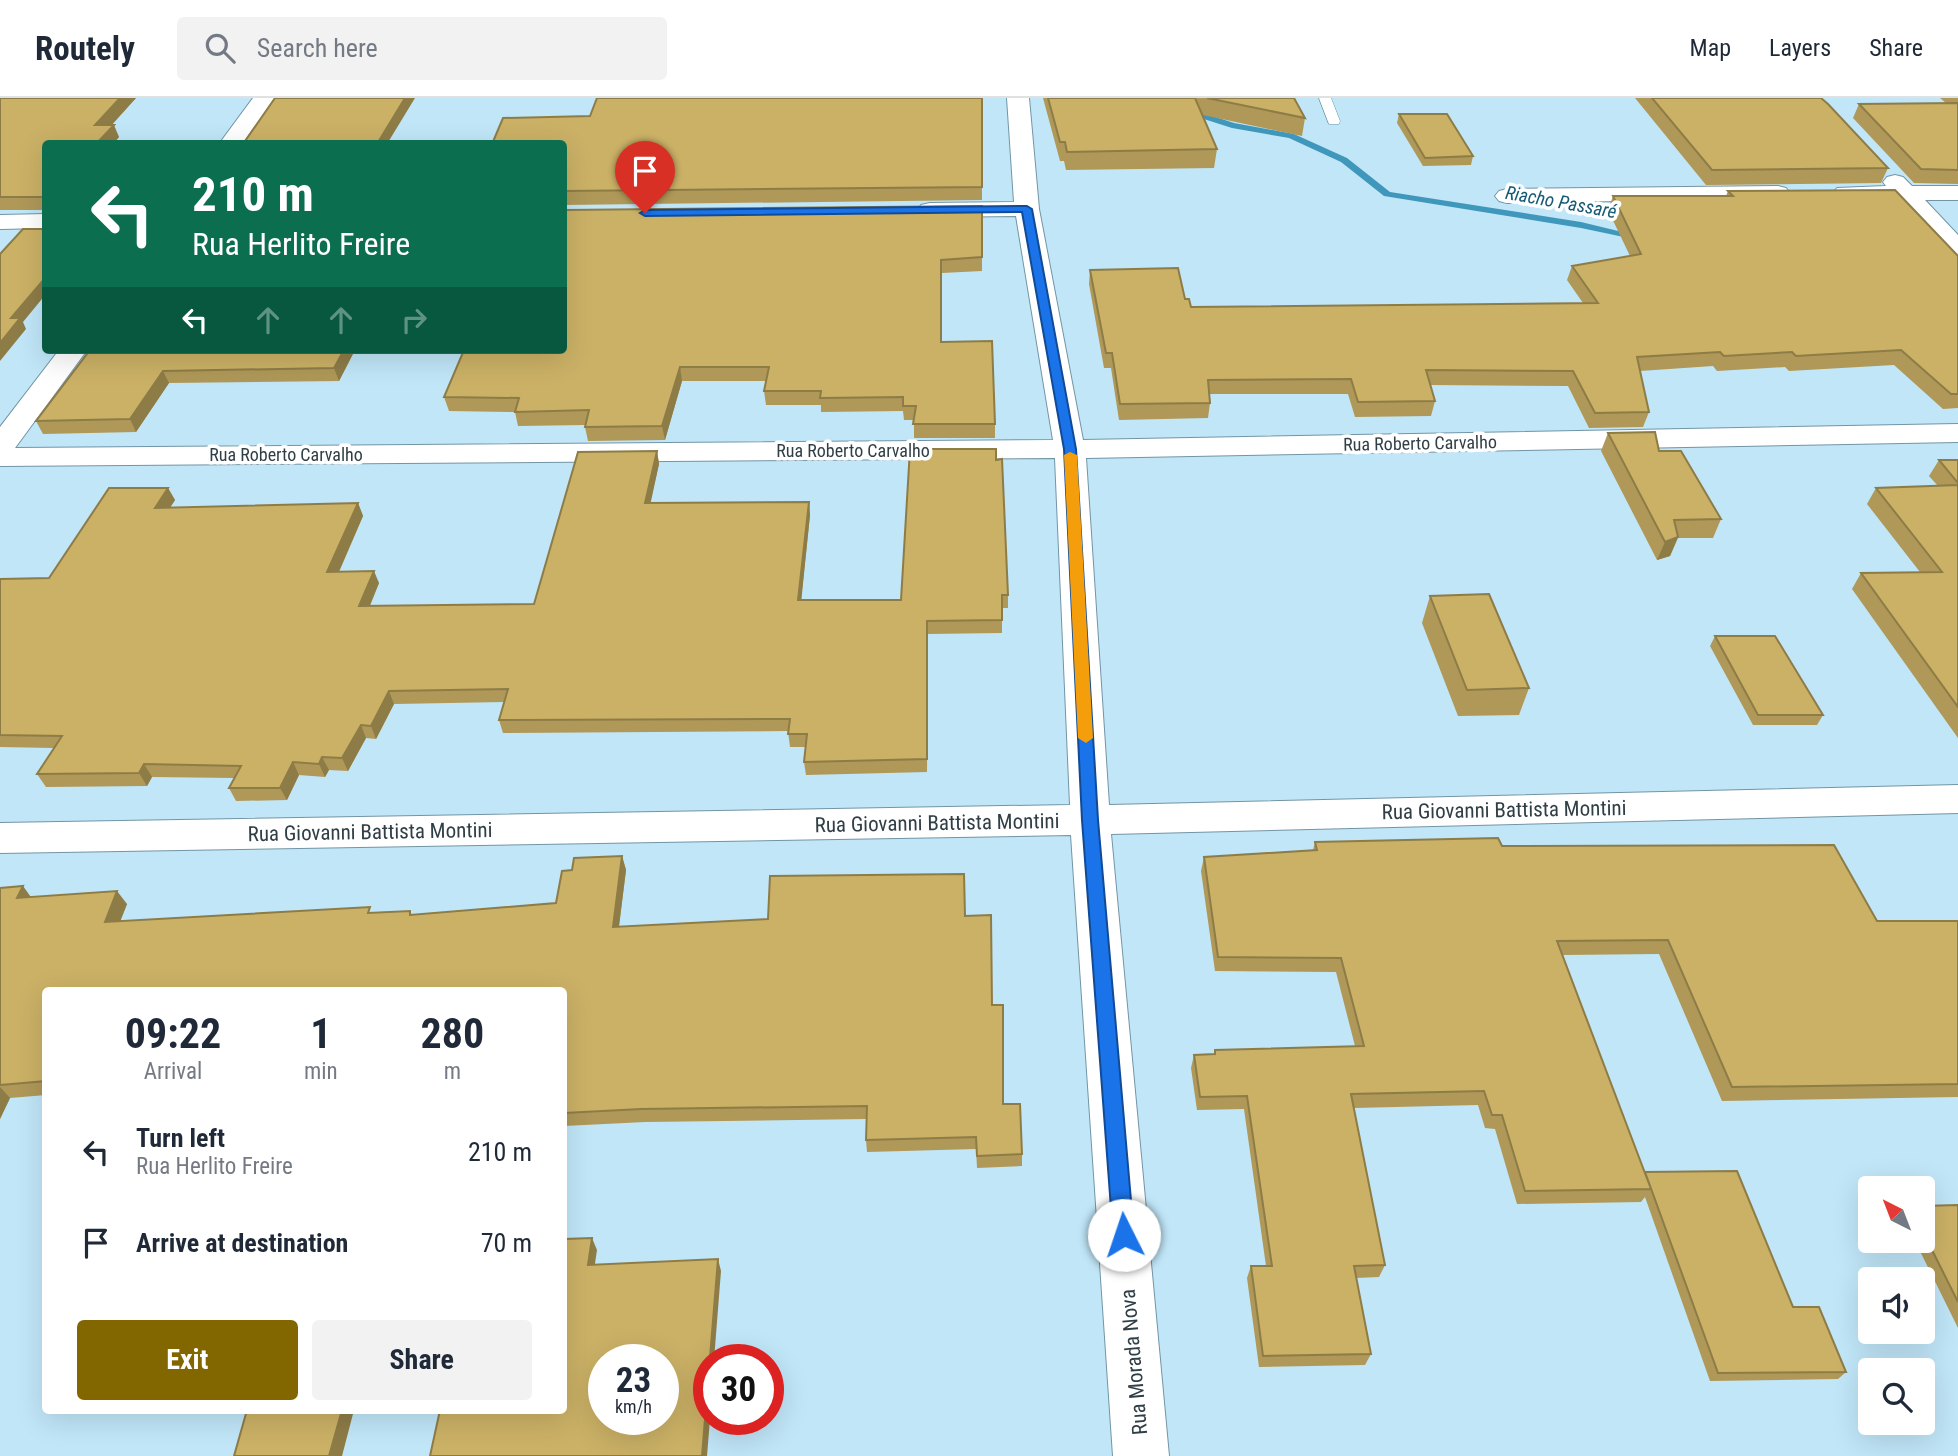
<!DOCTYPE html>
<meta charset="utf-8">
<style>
body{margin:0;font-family:"Roboto Condensed",sans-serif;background:#f2f2f3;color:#1f2937;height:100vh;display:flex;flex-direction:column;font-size:26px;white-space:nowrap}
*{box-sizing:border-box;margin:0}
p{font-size:23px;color:#747a83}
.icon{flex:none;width:38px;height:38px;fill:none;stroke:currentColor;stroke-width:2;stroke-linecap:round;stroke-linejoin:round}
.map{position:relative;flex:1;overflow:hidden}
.panel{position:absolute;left:42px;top:889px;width:525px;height:427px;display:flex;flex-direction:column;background:#fff;border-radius:7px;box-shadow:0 7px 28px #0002}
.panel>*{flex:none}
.hud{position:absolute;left:42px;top:42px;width:525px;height:214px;border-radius:7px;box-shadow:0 7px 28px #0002;background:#0b6e4f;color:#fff;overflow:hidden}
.needle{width:46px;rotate:318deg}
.buttons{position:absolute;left:1858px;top:1078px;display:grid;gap:14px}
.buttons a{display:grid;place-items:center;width:77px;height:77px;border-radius:7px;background:#fff;box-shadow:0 7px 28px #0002;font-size:35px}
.speed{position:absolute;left:588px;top:1246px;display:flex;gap:14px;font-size:35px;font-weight:700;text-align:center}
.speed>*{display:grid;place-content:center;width:91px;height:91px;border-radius:50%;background:#fff;box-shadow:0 7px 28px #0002;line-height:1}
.speed small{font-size:18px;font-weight:400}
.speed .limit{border:10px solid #d22;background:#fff;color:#111}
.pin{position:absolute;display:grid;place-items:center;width:60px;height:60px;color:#fff;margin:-72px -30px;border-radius:50% 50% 50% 0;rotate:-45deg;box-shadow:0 0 7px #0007}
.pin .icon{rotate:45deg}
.me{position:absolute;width:77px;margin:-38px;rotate:356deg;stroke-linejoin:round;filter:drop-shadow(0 0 5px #0008)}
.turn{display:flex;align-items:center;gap:24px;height:147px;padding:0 35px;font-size:32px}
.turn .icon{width:91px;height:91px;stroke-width:2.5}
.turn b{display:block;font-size:49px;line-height:60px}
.lanes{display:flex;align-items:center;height:66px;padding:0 35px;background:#0003;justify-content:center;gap:35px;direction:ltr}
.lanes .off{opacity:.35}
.eta{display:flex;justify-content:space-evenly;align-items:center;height:119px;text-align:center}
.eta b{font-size:42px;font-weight:700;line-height:49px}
.action{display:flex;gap:14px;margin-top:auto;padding:14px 35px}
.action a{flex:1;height:80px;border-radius:7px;background:#826700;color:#fff;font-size:28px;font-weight:700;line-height:80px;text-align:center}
.action a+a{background:#f2f2f3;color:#1f2937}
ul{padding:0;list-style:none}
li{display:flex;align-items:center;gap:21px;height:91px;padding:0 35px}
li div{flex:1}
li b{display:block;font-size:26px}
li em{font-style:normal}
header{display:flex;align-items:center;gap:42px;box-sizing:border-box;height:98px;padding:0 35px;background:#fff;border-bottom:2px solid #e0e1e3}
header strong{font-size:33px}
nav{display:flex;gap:38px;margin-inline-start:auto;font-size:24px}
.search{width:490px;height:63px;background:#f2f2f3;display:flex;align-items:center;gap:18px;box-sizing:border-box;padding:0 24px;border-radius:7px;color:#747a83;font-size:26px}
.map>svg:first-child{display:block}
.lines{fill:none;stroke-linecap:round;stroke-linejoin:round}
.stream{fill:#4097bc;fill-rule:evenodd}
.service-casing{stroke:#7295a6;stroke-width:1}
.minor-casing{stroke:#7295a6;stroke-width:2}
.service{fill:#fff;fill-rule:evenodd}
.minor{fill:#fff;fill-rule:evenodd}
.wall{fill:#af9858}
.shaded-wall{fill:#8e7c47}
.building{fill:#cbb166;stroke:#8e7c47;stroke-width:2;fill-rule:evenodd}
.route{fill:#1a73e8;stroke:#114b97;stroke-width:2}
.slow{fill:#f59e0b}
.labels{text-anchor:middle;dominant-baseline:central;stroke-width:7;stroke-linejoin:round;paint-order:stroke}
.far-street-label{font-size:18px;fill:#303f46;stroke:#fff}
.far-water-label{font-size:19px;font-style:italic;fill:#165a74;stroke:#fff}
.street-label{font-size:21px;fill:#303f46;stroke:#fff}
</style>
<header>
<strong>Routely</strong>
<div class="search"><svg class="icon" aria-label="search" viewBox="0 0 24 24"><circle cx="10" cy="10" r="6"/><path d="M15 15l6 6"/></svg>Search here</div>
<nav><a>Map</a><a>Layers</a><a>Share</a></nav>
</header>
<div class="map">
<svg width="1958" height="1358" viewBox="0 0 1958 1358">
<rect width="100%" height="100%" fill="#c0e6f8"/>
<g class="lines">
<path class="stream" d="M 1170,0 L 1179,0 L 1191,11 L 1234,25 L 1294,36 L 1347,60 L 1390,94 L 1581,124 L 1643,139 L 1638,142 L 1581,130 L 1384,98 L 1341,64 L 1289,40 L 1232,30 L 1185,15 Z"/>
<defs>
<path id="service" d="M 1319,0 L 1331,0 L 1340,23 L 1339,26 L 1329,26 Z"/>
<path id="minor" d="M 253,0 L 275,0 L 242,46 L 219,46 Z
M 1007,0 L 1029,0 L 1039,111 L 1083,342 L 1958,326 L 1958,344 L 1086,360 L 1109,707 L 1958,687 L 1958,715 L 1111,736 L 1169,1358 L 1113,1358 L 1071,737 L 0,755 L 0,725 L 1070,707 L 1055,360 L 0,368 L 0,329 L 59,252 L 87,252 L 15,350 L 1053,342 L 1016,118 L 930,119 L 921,117 L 918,112 L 921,107 L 930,105 L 1014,104 Z
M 1895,77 L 1903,79 L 1912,88 L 1958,88 L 1958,102 L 1925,102 L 1958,137 L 1958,160 L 1949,157 L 1899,102 L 1845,102 L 1837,100 L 1833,95 L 1837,90 L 1886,88 L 1883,84 L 1887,79 Z
M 1778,88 L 1786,90 L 1790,95 L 1786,100 L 1507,105 L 1499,103 L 1495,98 L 1499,93 L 1507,91 Z
M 46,116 L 46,130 L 0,131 L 0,117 Z"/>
</defs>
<use href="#service" class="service-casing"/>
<use href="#minor" class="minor-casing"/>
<use href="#service" class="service"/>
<use href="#minor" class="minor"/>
</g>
<path class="wall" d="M 0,0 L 136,0 L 111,27 L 119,39 L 113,46 L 46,46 L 46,112 L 0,112 Z
M 982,0 L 982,102 L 564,107 L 564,46 L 590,18 Z
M 1043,0 L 1294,0 L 1305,20 L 1302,38 L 1203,17 L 1217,51 L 1214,70 L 1066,72 L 1064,63 L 1060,63 Z
M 1635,0 L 1821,0 L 1888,70 L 1881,85 L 1706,87 Z
M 1940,0 L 1958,0 L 1958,86 L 1914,85 L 1853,20 L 1859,6 L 1946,5 Z
M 1399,16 L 1473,58 L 1471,67 L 1423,68 L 1397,25 Z
M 1728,93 L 1958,158 L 1958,310 L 1943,311 L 1894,267 L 1789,273 L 1785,269 L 1717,273 L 1713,268 L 1640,273 L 1649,314 L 1643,329 L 1589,330 L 1568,288 L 1430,287 L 1435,303 L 1431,318 L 1355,319 L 1348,296 L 1209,296 L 1210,305 L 1208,320 L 1119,322 L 1111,270 L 1104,270 L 1089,186 L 1090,172 L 1185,201 L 1191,209 L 1583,205 L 1567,182 L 1572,168 L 1630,158 L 1608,112 L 1613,98 L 1726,98 Z
M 982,108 L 982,173 L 942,175 L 942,244 L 995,326 L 995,340 L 914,340 L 914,322 L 904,322 L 903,313 L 821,314 L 821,307 L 766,307 L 764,293 L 766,283 L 682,283 L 665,342 L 588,343 L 585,329 L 585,327 L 518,328 L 515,314 L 449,313 L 444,299 Z
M 90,252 L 355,252 L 339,283 L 169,285 L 136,334 L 43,336 L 36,323 Z
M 1608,335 L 1659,353 L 1721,421 L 1713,440 L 1678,440 L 1670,458 L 1657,462 L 1601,353 Z
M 657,353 L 659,366 L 650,405 L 809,404 L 810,417 L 801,502 L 901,502 L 1008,497 L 1008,510 L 1002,510 L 1002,535 L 928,536 L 927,674 L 806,677 L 804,664 L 806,649 L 790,649 L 788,633 L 503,635 L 499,622 L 504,604 L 394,606 L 376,641 L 366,640 L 348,673 L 329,672 L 325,679 L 299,677 L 287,702 L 236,703 L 229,690 L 234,680 L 152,679 L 147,688 L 46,689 L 37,676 L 54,650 L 0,649 L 0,481 L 49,480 L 168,390 L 175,402 L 170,410 L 358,405 L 363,418 L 339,474 L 379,485 L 370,508 L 534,506 Z
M 1939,362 L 1958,362 L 1958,640 L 1852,491 L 1861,475 L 1920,474 L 1867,406 L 1876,390 L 1938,388 L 1929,378 Z
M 1430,498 L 1529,590 L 1519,617 L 1458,618 L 1422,525 Z
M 1715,538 L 1823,617 L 1817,627 L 1753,627 L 1710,548 Z
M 1315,744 L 1502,748 L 1877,823 L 1958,823 L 1958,999 L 1722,1003 L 1659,856 L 1563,857 L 1645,1075 L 1793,1209 L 1846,1274 L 1838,1281 L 1710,1283 L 1645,1099 L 1641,1104 L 1517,1106 L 1495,1031 L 1485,1030 L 1478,1007 L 1354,1010 L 1385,1167 L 1379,1179 L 1356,1180 L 1371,1256 L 1365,1267 L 1259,1269 L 1247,1180 L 1251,1168 L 1266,1168 L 1244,1011 L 1197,1012 L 1191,970 L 1194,957 L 1214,956 L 1215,952 L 1355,948 L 1336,874 L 1215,873 L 1201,773 L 1204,759 L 1313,752 Z
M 622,758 L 626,772 L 619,829 L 965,818 L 992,907 L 1003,1006 L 1022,1056 L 1022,1068 L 977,1070 L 976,1051 L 867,1054 L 866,1042 L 866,1021 L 645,1024 L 564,1028 L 564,892 L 46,892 L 46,997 L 10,1000 L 0,1021 L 0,790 L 31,799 L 127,806 L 120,823 L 410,813 L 412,817 L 556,805 L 572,772 Z
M 1958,1107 L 1958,1230 L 1915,1143 L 1923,1143 L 1923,1108 Z
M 164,1312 L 203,1312 L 166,1314 Z"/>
<path class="shaded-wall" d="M 120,0 L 136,0 L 101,39 L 95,27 Z
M 405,0 L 415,0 L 387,46 L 377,46 Z
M 114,27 L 119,39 L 113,46 L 96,46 Z
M 46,179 L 46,196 L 23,224 L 26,231 L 0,263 L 0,245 L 11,220 Z
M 344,252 L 355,252 L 339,283 L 334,270 Z
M 680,269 L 682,283 L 665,342 L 662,328 Z
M 163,273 L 169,285 L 136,334 L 130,321 Z
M 657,353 L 659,366 L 648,417 L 645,405 Z
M 168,390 L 175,402 L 161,423 L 155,410 Z
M 809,404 L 810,417 L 800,515 L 798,502 Z
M 358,405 L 363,418 L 333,487 L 327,474 Z
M 1678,439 L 1670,458 L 1657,462 L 1665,444 Z
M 374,473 L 379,485 L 364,521 L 359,508 Z
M 389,593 L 394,606 L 376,641 L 371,628 Z
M 361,627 L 366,640 L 348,673 L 342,660 Z
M 322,659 L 329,672 L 325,679 L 319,666 Z
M 293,664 L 299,677 L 287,702 L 280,690 Z
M 144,666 L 152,679 L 147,688 L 139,675 Z
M 622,758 L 626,772 L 617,843 L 613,829 Z
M 23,788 L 33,802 L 17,800 Z
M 117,793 L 127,806 L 115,837 L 105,824 Z
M 0,989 L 10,1000 L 0,1021 Z
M 592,1140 L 597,1152 L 593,1179 L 588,1167 Z
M 718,1161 L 721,1173 L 714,1262 L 710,1262 Z
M 709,1272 L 709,1321 L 710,1321 L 707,1358 L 702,1358 Z
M 342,1312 L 354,1312 L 342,1358 L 329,1358 Z"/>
<path class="building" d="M 0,0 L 120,0 L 95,27 L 114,27 L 96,46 L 46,46 L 46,97 L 43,99 L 0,99 Z
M 275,0 L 405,0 L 377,46 L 243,46 Z
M 597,0 L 982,0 L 982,89 L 564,93 L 564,46 L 492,46 L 503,20 L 590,18 Z
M 1048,0 L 1195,0 L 1217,51 L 1067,54 L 1065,44 L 1060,44 Z
M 1207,0 L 1294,0 L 1305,20 Z
M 1652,0 L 1821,0 L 1828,6 L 1888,70 L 1712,72 Z
M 1958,5 L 1958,72 L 1921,71 L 1859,6 Z
M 1399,16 L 1447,16 L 1473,58 L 1425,60 Z
M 1895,92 L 1958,158 L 1958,296 L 1951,296 L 1901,252 L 1796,258 L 1792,254 L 1724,258 L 1720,254 L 1637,259 L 1649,314 L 1595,315 L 1573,273 L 1426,272 L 1435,303 L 1358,304 L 1351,281 L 1208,282 L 1210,305 L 1120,306 L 1112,255 L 1106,255 L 1090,172 L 1178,170 L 1185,201 L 1189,201 L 1191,209 L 1598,205 L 1572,168 L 1641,156 L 1613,98 L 1733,98 L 1728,93 Z
M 982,108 L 982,159 L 941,162 L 941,244 L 992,243 L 995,326 L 913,326 L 916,308 L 903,308 L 903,299 L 820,300 L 821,293 L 764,293 L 769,269 L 680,269 L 662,328 L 585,329 L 589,312 L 515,314 L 519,300 L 444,299 L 464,252 L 564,252 L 564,112 Z
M 23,131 L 46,131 L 46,179 L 11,220 L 20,220 L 0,245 L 0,156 Z
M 90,252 L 344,252 L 334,270 L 163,273 L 130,321 L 36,323 Z
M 1655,334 L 1659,353 L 1681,353 L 1721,421 L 1674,422 L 1678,439 L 1665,444 L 1608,335 Z
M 910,351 L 996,351 L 996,362 L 1002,361 L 1008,497 L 1002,497 L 1002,522 L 927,523 L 927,661 L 804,664 L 807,636 L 788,636 L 790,621 L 499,622 L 508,591 L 389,593 L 371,628 L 361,627 L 342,660 L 322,659 L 319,666 L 293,664 L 280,690 L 229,690 L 241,668 L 144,666 L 139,675 L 37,676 L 62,638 L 0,637 L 0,481 L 49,480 L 109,390 L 168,390 L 155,410 L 358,405 L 327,474 L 374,473 L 359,508 L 534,506 L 578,354 L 657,353 L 645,405 L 809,404 L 798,502 L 901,502 Z
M 1939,362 L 1958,362 L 1958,385 Z
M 1958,387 L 1958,609 L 1861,475 L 1942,474 L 1876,390 Z
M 1489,496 L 1529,590 L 1467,592 L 1430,498 Z
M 1715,538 L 1775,538 L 1823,617 L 1758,617 Z
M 1498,740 L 1502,748 L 1834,747 L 1877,823 L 1958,823 L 1958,986 L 1732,989 L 1668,842 L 1557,843 L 1651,1091 L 1525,1093 L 1502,1017 L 1492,1017 L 1484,993 L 1351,996 L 1385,1167 L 1354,1168 L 1371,1256 L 1263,1258 L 1251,1168 L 1272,1168 L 1247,998 L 1200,999 L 1194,957 L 1215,956 L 1215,952 L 1364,948 L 1341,860 L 1218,859 L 1204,759 L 1317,752 L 1315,744 Z
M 622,758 L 613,829 L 768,821 L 770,778 L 964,776 L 965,818 L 991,817 L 992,907 L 1003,907 L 1003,1006 L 1020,1006 L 1022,1056 L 977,1058 L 976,1039 L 866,1042 L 867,1008 L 641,1011 L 564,1015 L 564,892 L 46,892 L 46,983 L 0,987 L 0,790 L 23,788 L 17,800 L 117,793 L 105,824 L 370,809 L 368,815 L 410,813 L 410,817 L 556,805 L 562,773 L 572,772 L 574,760 Z
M 1737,1073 L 1793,1209 L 1819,1209 L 1846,1274 L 1718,1275 L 1645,1074 Z
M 1958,1107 L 1958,1204 L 1923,1134 L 1923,1108 Z
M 592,1140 L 588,1167 L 718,1161 L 702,1358 L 430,1358 L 440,1312 L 564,1312 L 564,1141 ZM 604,1262 L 663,1262 L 663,1321 L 604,1321 Z
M 247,1312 L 342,1312 L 329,1358 L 234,1358 Z"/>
<path class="route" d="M 1027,108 L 1032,111 L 1076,351 L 1098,722 L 1134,1137 L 1131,1144 L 1124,1147 L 1116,1144 L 1113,1137 L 1082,722 L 1064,351 L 1022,114 L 645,118 L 640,115 L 645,112 Z"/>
<path class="slow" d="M 1070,354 L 1077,357 L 1093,640 L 1086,645 L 1078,640 L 1064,357 Z"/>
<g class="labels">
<g class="far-street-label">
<text transform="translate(1420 345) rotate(-1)">Rua Roberto Carvalho</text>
<text x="853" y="352">Rua Roberto Carvalho</text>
<text x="286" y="356">Rua Roberto Carvalho</text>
</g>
<g class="far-water-label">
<text transform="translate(1561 104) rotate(10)">Riacho Passaré</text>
</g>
<g class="street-label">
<text transform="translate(1504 712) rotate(-1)">Rua Giovanni Battista Montini</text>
<text transform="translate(937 725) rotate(-1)">Rua Giovanni Battista Montini</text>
<text transform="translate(370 734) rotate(-1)">Rua Giovanni Battista Montini</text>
<text transform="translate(1134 1264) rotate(-95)">Rua Morada Nova</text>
</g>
</g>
</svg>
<div class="buttons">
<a><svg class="needle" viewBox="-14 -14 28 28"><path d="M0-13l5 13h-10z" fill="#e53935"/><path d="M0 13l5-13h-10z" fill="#747a83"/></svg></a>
<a><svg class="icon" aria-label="sound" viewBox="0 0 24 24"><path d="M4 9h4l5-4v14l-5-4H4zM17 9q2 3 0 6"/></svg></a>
<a><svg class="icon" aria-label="search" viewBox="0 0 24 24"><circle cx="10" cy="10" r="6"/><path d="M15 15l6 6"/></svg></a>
</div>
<div class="speed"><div>23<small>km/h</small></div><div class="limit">30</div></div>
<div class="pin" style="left:645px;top:115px;background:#d93025"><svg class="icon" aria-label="arrive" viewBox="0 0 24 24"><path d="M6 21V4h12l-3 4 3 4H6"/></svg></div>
<svg class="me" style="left:1124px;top:1137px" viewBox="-20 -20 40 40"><circle r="19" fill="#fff"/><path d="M0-13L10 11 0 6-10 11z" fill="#1a73e8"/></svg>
<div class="hud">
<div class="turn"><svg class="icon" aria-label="left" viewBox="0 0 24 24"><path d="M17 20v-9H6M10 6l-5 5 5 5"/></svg><div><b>210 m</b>Rua Herlito Freire</div></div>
<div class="lanes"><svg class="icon" aria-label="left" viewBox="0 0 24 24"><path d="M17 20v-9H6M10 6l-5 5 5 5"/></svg><svg class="icon off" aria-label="ahead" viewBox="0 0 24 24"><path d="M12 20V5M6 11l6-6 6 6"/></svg><svg class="icon off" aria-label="ahead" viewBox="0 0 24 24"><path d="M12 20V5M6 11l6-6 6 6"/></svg><svg class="icon off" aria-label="right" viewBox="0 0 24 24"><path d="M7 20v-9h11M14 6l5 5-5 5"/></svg></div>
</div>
<section class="panel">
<div class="eta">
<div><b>09:22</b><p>Arrival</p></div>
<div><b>1</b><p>min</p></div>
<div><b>280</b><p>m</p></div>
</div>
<ul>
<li><svg class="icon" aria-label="left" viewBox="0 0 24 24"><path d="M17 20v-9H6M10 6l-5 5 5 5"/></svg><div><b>Turn left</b><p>Rua Herlito Freire</p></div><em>210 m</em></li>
<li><svg class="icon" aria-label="arrive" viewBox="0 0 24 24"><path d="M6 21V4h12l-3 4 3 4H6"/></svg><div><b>Arrive at destination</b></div><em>70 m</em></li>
</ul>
<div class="action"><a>Exit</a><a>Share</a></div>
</section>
</div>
